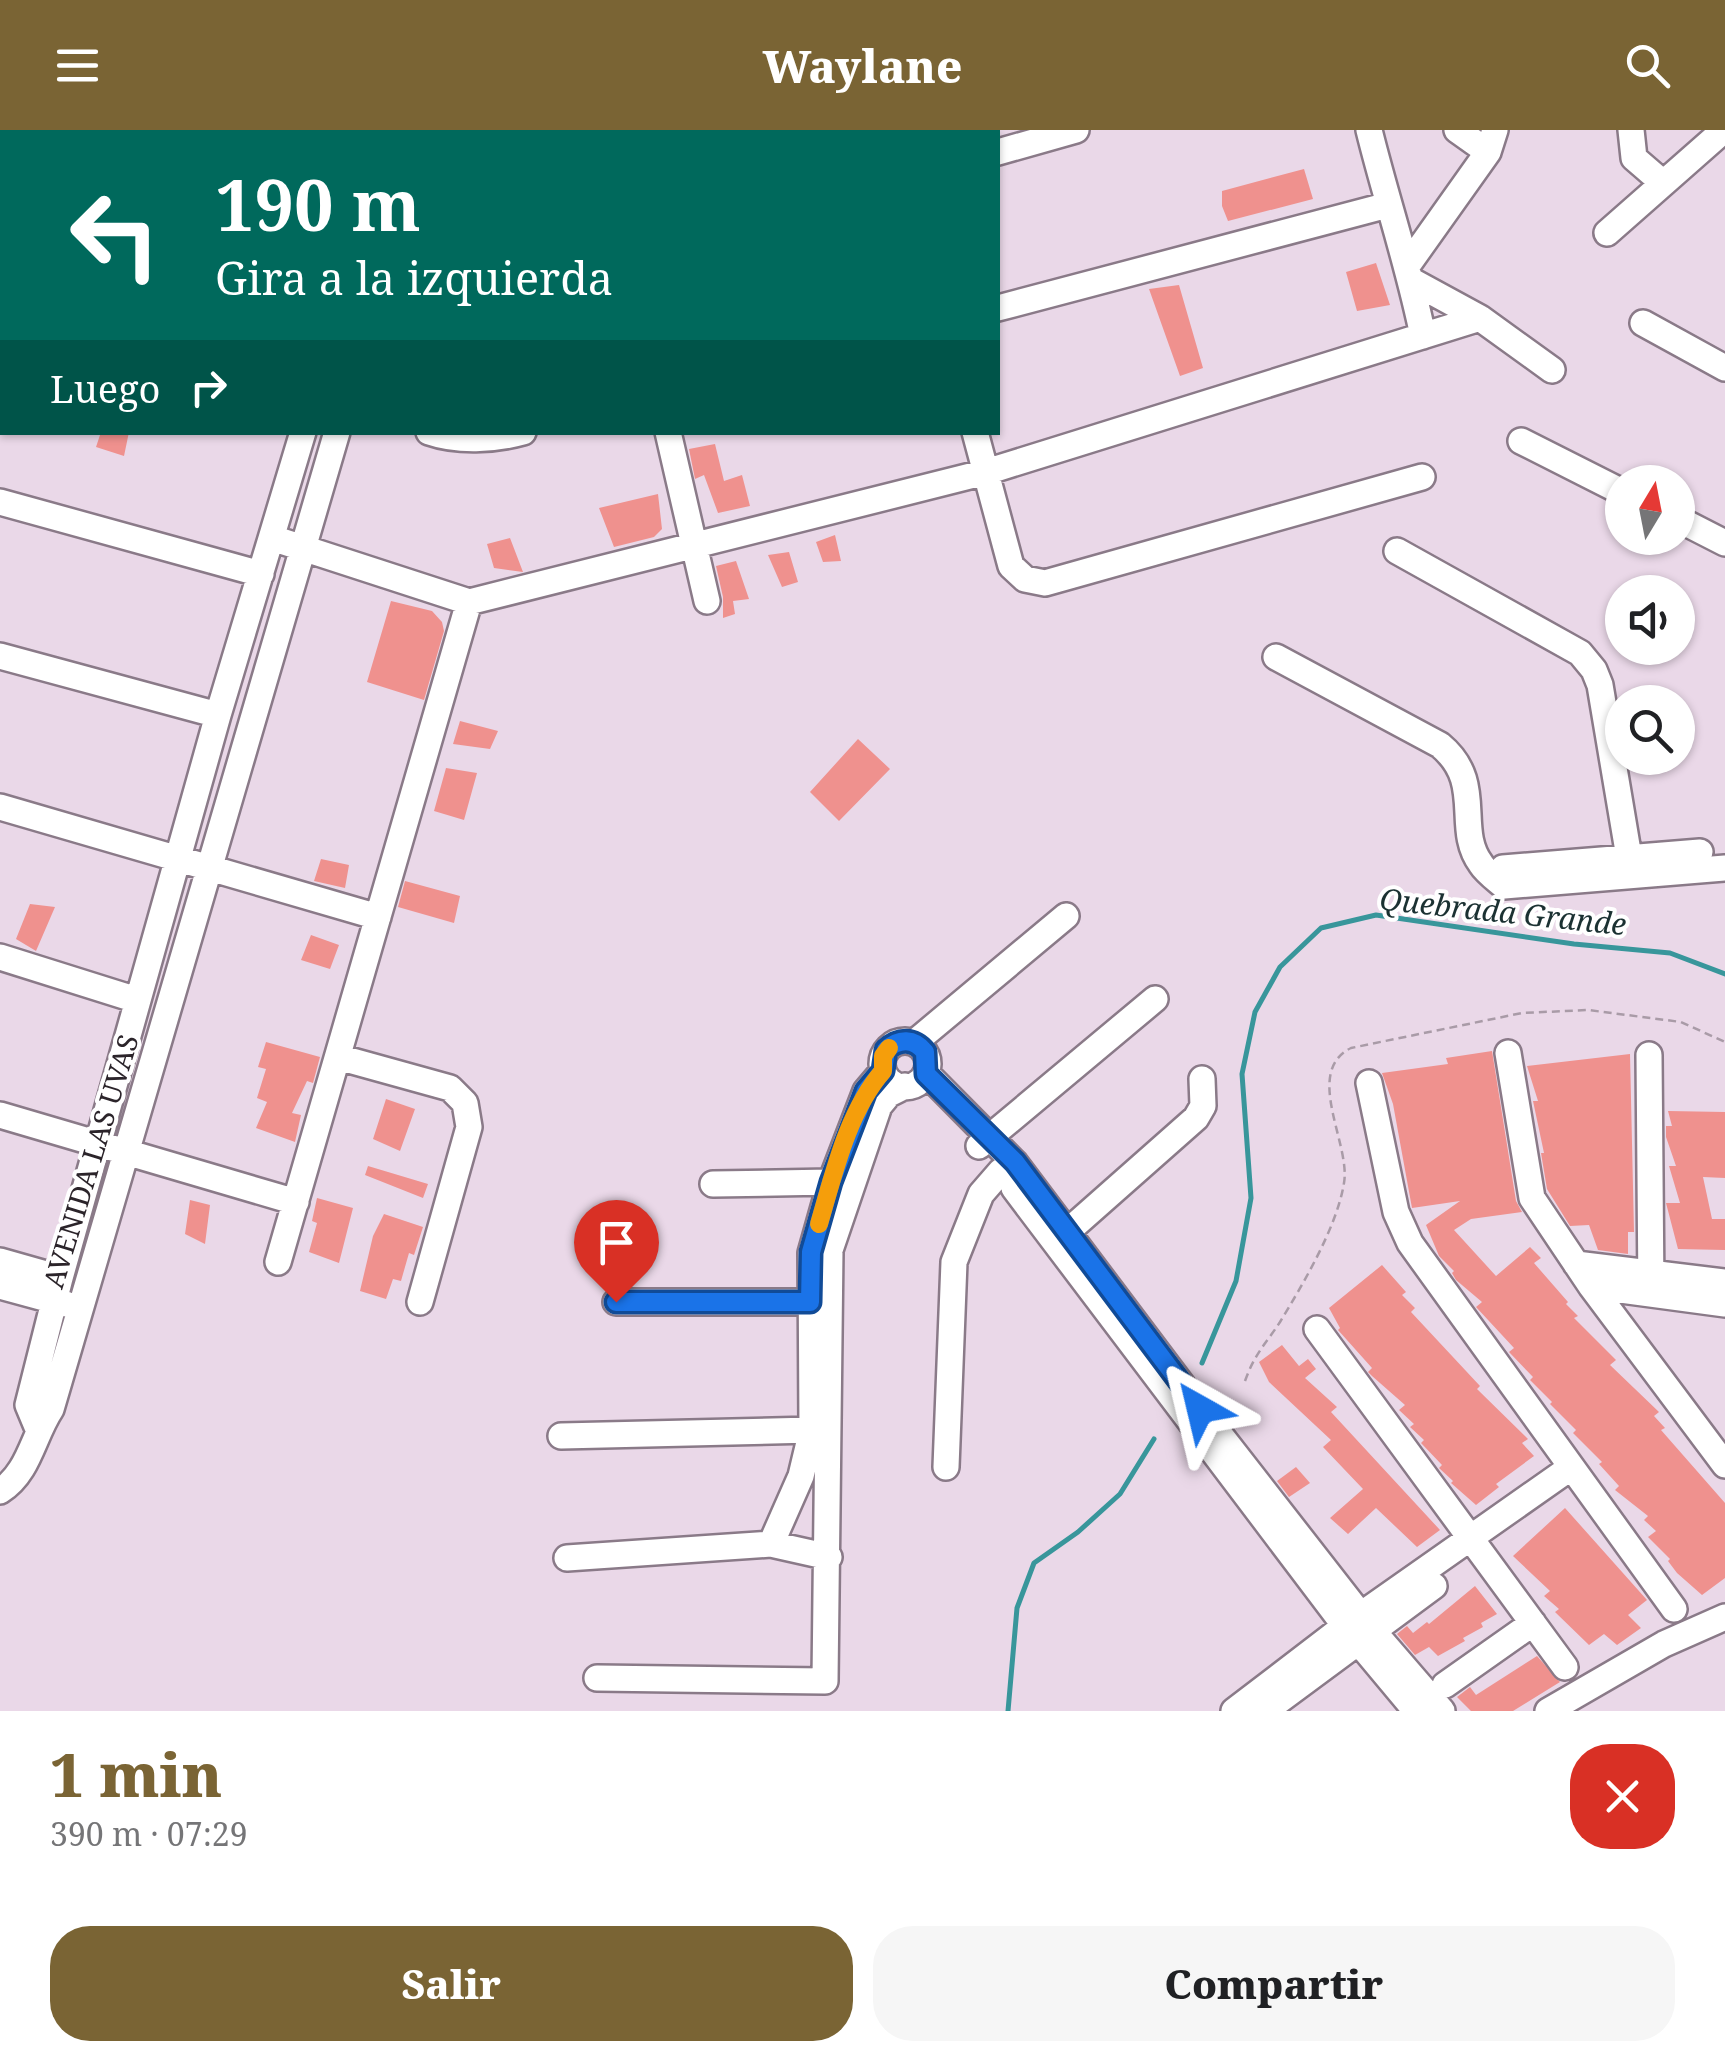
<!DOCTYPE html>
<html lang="es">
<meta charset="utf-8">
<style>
body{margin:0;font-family:"Noto Serif",serif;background:#f6f6f6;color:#202124;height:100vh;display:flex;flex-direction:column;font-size:38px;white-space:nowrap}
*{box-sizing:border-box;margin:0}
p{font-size:32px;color:#757577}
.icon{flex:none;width:55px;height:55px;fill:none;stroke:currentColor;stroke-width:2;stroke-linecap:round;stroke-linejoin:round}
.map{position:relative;height:1581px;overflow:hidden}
.drawer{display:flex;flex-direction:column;background:#fff;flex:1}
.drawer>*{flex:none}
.guide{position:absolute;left:0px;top:0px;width:1000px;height:305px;box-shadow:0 2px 8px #0004;background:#00695c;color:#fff;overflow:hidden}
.needle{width:65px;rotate:10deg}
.buttons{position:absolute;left:1605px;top:335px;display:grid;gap:20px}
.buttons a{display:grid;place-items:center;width:90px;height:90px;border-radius:50%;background:#fff;box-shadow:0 2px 8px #0004;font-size:50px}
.pin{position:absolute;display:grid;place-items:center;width:85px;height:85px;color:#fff;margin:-102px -42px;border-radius:50% 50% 50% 0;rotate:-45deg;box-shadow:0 0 10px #0007}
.pin .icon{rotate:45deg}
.me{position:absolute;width:110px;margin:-55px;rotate:323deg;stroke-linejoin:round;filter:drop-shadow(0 0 8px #0008)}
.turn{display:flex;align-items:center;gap:35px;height:210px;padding:0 50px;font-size:45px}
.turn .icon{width:130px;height:130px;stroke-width:2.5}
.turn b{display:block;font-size:70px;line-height:85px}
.then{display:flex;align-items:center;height:95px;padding:0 50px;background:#0003;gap:20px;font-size:38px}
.round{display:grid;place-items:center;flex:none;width:105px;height:105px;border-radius:40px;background:#f6f6f6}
.headline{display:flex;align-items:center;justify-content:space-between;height:170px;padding:0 50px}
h1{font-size:60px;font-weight:800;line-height:75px;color:#7a6434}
.action{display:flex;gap:20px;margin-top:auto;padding:20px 50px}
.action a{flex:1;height:115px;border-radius:40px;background:#7a6434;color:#fff;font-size:40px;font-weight:800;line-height:115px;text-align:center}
.action a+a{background:#f6f6f6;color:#202124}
header{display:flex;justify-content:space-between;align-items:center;height:130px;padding:0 50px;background:#7a6434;color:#fff;font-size:45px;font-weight:800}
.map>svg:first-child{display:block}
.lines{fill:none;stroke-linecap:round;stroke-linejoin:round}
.stream{stroke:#38969b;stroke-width:5}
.building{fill:#ef918e}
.minor-casing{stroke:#8a7a88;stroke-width:30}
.path{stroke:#a99ba7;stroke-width:2.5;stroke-dasharray:8 5;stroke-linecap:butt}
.minor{stroke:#fff;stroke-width:25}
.route-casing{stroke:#114b97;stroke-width:25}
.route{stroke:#1a73e8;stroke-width:18}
.slow{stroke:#f59e0b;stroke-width:18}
.labels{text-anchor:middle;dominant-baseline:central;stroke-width:8;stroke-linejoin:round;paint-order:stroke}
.street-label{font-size:28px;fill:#2b242a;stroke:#fff}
.water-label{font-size:30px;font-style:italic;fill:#1b3132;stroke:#fff}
</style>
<header><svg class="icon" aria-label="menu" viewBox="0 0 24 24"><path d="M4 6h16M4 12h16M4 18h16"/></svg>Waylane<svg class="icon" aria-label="search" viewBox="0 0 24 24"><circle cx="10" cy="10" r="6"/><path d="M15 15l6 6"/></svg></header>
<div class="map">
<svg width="1725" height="1581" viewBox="0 0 1725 1581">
<rect width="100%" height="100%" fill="#ead8e8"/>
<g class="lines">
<path class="stream" d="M 1202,1233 L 1236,1151 L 1251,1068 L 1242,944 L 1255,882 L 1280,837 L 1321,798 L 1376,785 L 1574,814 L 1670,823 L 1725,844
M 1008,1581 L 1017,1478 L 1034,1433 L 1078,1402 L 1120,1364 L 1154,1309"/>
</g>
<path class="building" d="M 1304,39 L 1313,69 L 1228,91 L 1222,76 L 1222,61 Z
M 1376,133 L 1390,175 L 1357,181 L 1346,142 Z
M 1179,155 L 1203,238 L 1180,246 L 1149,159 Z
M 101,302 L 129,302 L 124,326 L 96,317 Z
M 715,314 L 724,351 L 742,345 L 750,376 L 718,383 L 704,345 L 695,349 L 689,319 Z
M 658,364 L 662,399 L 654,407 L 614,417 L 599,378 Z
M 835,405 L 841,431 L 823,432 L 816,412 Z
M 510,408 L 523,442 L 494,438 L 487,414 Z
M 789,422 L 798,452 L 782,457 L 768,425 Z
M 736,431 L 749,469 L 733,471 L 735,484 L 723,488 L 723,467 L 716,436 Z
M 391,471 L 432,481 L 442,492 L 444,501 L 424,570 L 367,552 Z
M 460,591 L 498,601 L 490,619 L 453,614 Z
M 858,609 L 890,639 L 839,691 L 810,662 Z
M 446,638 L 477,643 L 464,690 L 434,681 Z
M 321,729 L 349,735 L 345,758 L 314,751 Z
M 405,751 L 460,766 L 454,793 L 398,777 Z
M 30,774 L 55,777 L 36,821 L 16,809 Z
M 311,805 L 339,815 L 330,839 L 301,830 Z
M 266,912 L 320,927 L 313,953 L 307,951 L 292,983 L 301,985 L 295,1012 L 256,998 L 267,972 L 257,968 L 266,939 L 258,937 Z
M 1492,921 L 1516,1071 L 1522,1082 L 1471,1089 L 1454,1100 L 1496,1146 L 1530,1117 L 1541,1128 L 1534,1133 L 1568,1172 L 1566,1174 L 1578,1186 L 1574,1188 L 1616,1230 L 1610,1235 L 1659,1282 L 1654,1286 L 1665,1298 L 1661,1300 L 1725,1373 L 1725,1448 L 1702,1465 L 1677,1443 L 1668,1431 L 1670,1429 L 1648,1407 L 1656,1401 L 1644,1390 L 1648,1386 L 1615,1360 L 1619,1356 L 1599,1334 L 1602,1332 L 1573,1303 L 1576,1300 L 1550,1274 L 1552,1272 L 1530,1250 L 1533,1247 L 1509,1222 L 1514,1218 L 1476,1177 L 1482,1172 L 1456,1150 L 1452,1143 L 1454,1141 L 1439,1126 L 1426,1095 L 1460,1071 L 1412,1078 L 1393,974 L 1382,943 L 1448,934 L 1446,928 Z
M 1630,924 L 1634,1102 L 1628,1102 L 1628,1124 L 1598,1120 L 1589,1095 L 1570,1096 L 1547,1059 L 1541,1023 L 1544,1023 L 1533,971 L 1538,971 L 1527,936 Z
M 386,969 L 415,979 L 400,1021 L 373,1009 Z
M 1668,981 L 1725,982 L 1725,1048 L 1703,1047 L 1712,1089 L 1725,1089 L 1725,1120 L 1678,1119 L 1666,1073 L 1680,1073 L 1669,1036 L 1676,1036 L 1666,1007 L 1666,996 L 1672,996 Z
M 368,1036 L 428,1054 L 423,1068 L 365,1045 Z
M 317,1068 L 353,1078 L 339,1133 L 309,1122 L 317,1093 L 312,1091 Z
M 190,1070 L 210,1075 L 205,1114 L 185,1104 Z
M 384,1084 L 423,1097 L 414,1125 L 409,1123 L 401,1151 L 393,1149 L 386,1169 L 360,1161 L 373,1106 Z
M 1382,1135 L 1406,1162 L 1402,1165 L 1415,1178 L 1411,1182 L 1480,1256 L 1477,1259 L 1528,1309 L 1522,1313 L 1534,1326 L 1496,1354 L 1499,1357 L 1476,1375 L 1451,1353 L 1453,1351 L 1439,1338 L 1442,1335 L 1421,1313 L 1424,1310 L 1410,1297 L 1414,1294 L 1399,1280 L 1405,1275 L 1372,1246 L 1368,1242 L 1372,1238 L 1338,1200 L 1340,1198 L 1329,1178 Z
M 1282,1215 L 1299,1236 L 1308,1229 L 1316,1239 L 1305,1248 L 1337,1277 L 1331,1282 L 1440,1400 L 1417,1417 L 1376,1378 L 1348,1404 L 1330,1388 L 1363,1359 L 1323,1317 L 1331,1310 L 1269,1252 L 1259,1232 Z
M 1296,1337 L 1310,1353 L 1289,1367 L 1277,1351 Z
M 1565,1378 L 1647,1470 L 1628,1485 L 1641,1498 L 1617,1515 L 1604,1504 L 1589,1515 L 1555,1482 L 1559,1479 L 1544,1466 L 1550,1461 L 1513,1426 Z
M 1475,1456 L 1497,1484 L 1481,1493 L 1483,1497 L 1463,1508 L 1465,1511 L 1438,1526 L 1429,1517 L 1415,1525 L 1397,1504 L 1407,1496 L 1413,1503 L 1427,1492 L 1429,1494 Z
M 1537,1526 L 1560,1552 L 1513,1581 L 1471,1581 L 1457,1567 L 1470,1557 L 1476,1565 Z"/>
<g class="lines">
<defs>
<path id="minor" d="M 142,0 L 143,2
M 298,0 L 299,2
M 569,0 L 573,2
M 836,0 L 839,2
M 1369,0 C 1386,69 1409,136 1423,206
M 1457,0 L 1488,22
M 1631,0 L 1634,28 L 1663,53
M 21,2 L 22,0
M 389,2 L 390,0
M 422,2 L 423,0
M 936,2 L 937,0
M 998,22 L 1076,0
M 0,74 L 2,66
M 1607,103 L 1724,0
M 1407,136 L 1488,22 L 1495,0
M 1412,151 L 1480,188 L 1552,240
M 998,178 L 1388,75
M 1643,193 L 1725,238
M 0,215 L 2,216
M 429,302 C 458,312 494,310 523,302
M 668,302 L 707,471
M 975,302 L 1011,436 L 1025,449 L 1045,453 L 1422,347
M 1521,311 L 1622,362
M 0,372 L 261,444
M 1678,389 L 1725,413
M 272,408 L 469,472 L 986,342 L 1480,188
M 1397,421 L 1580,523 L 1594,540 L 1600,555 L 1632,745
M 0,526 L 218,585
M 1276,527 L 1440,615 C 1486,653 1454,698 1481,734 C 1486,742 1497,750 1504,756 L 1725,738
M 0,677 L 378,787
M 1496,748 L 1503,738 L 1700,722
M 0,827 L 137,870
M882 934a23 23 0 1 1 46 0a23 23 0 1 1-46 0Z
M 914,913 L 1066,786
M 1508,923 L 1532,1068 L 1591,1156 L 1725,1335
M 1649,925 L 1651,1163
M 338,927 L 450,958 L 465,973 L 469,997 L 420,1172
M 926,943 L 1015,1033 L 1200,1279 L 1373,1501 L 1442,1581
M 1369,953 L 1396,1082 L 1410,1113 L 1674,1479
M 0,985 L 296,1072
M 979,1016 L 1155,869
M 713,1054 L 831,1052
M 1014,1058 L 1345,1496 L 1416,1581
M 1058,1110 L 1196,988 L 1203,976 L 1202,949
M 0,1131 L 60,1148
M 278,1132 L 469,472
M 1576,1134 L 1725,1152
M 0,1156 L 66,1174
M 1591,1156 L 1725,1174
M 616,1172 L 810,1172
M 1317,1199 L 1565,1537
M 38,1299 L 28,1275 L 60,1148 L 218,585 L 303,302
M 561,1306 L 812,1300
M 946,1337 L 954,1132 L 981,1064 L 1001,1041 L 1015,1033
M 0,1361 C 29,1343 33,1306 51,1279 L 337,302
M 771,1414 L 801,1346 L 812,1300 L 811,1123 L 831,1052 L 866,961 L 883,941
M 567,1428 L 771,1414 L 829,1427
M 597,1548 L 825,1551 L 830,1120 L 879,976 L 889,964 L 905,956
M 1445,1555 L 1533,1493
M 1234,1581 L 1345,1496 L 1570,1338
M 1265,1581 L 1434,1456
M 1548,1581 L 1664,1514 L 1725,1487"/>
</defs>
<use href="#minor" class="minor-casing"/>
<path class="path" d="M 1245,1251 C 1255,1223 1265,1215 1280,1192 C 1303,1154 1337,1097 1344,1053 C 1351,1014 1303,942 1351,918 L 1522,883 L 1588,880 L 1681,892 L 1725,912"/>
<use href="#minor" class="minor"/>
</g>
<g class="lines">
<defs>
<path id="route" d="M 616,1172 L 810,1172 L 811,1122 L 831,1052 L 866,961 L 883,941 L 886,920 C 899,908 914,908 925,922 L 926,944 L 1015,1032 L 1200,1279"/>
</defs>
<use href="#route" class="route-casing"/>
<use href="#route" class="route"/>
<path class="slow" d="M 819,1094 C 834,1043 848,981 883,941 L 883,926 L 889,918"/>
</g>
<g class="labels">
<g class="street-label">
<text transform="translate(90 1031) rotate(-73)">AVENIDA LAS UVAS</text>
</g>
<g class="water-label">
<text transform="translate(1503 781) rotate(6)">Quebrada Grande</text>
</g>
</g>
</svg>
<div class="buttons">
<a><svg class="needle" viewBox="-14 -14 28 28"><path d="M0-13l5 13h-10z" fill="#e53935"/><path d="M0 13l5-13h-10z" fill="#757577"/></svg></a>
<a><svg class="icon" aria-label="sound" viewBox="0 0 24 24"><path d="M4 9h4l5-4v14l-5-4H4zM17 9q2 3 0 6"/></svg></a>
<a><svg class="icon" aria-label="search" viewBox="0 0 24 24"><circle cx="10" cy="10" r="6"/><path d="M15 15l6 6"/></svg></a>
</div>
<div class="pin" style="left:616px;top:1172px;background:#d93025"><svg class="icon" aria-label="arrive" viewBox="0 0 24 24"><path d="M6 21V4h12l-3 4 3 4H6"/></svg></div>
<svg class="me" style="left:1200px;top:1279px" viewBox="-20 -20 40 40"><path d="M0-17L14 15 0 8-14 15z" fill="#1a73e8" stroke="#fff" stroke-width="4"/></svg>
<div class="guide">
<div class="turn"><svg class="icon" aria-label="left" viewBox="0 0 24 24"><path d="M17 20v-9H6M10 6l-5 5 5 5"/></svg><div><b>190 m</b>Gira a la izquierda</div></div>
<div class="then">Luego<svg class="icon" aria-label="right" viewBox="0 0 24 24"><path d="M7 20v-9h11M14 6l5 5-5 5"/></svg></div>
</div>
</div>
<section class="drawer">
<div class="headline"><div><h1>1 min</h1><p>390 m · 07:29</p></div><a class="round" style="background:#d93025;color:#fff"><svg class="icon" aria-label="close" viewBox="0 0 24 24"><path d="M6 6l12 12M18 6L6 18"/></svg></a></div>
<div class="action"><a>Salir</a><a>Compartir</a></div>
</section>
